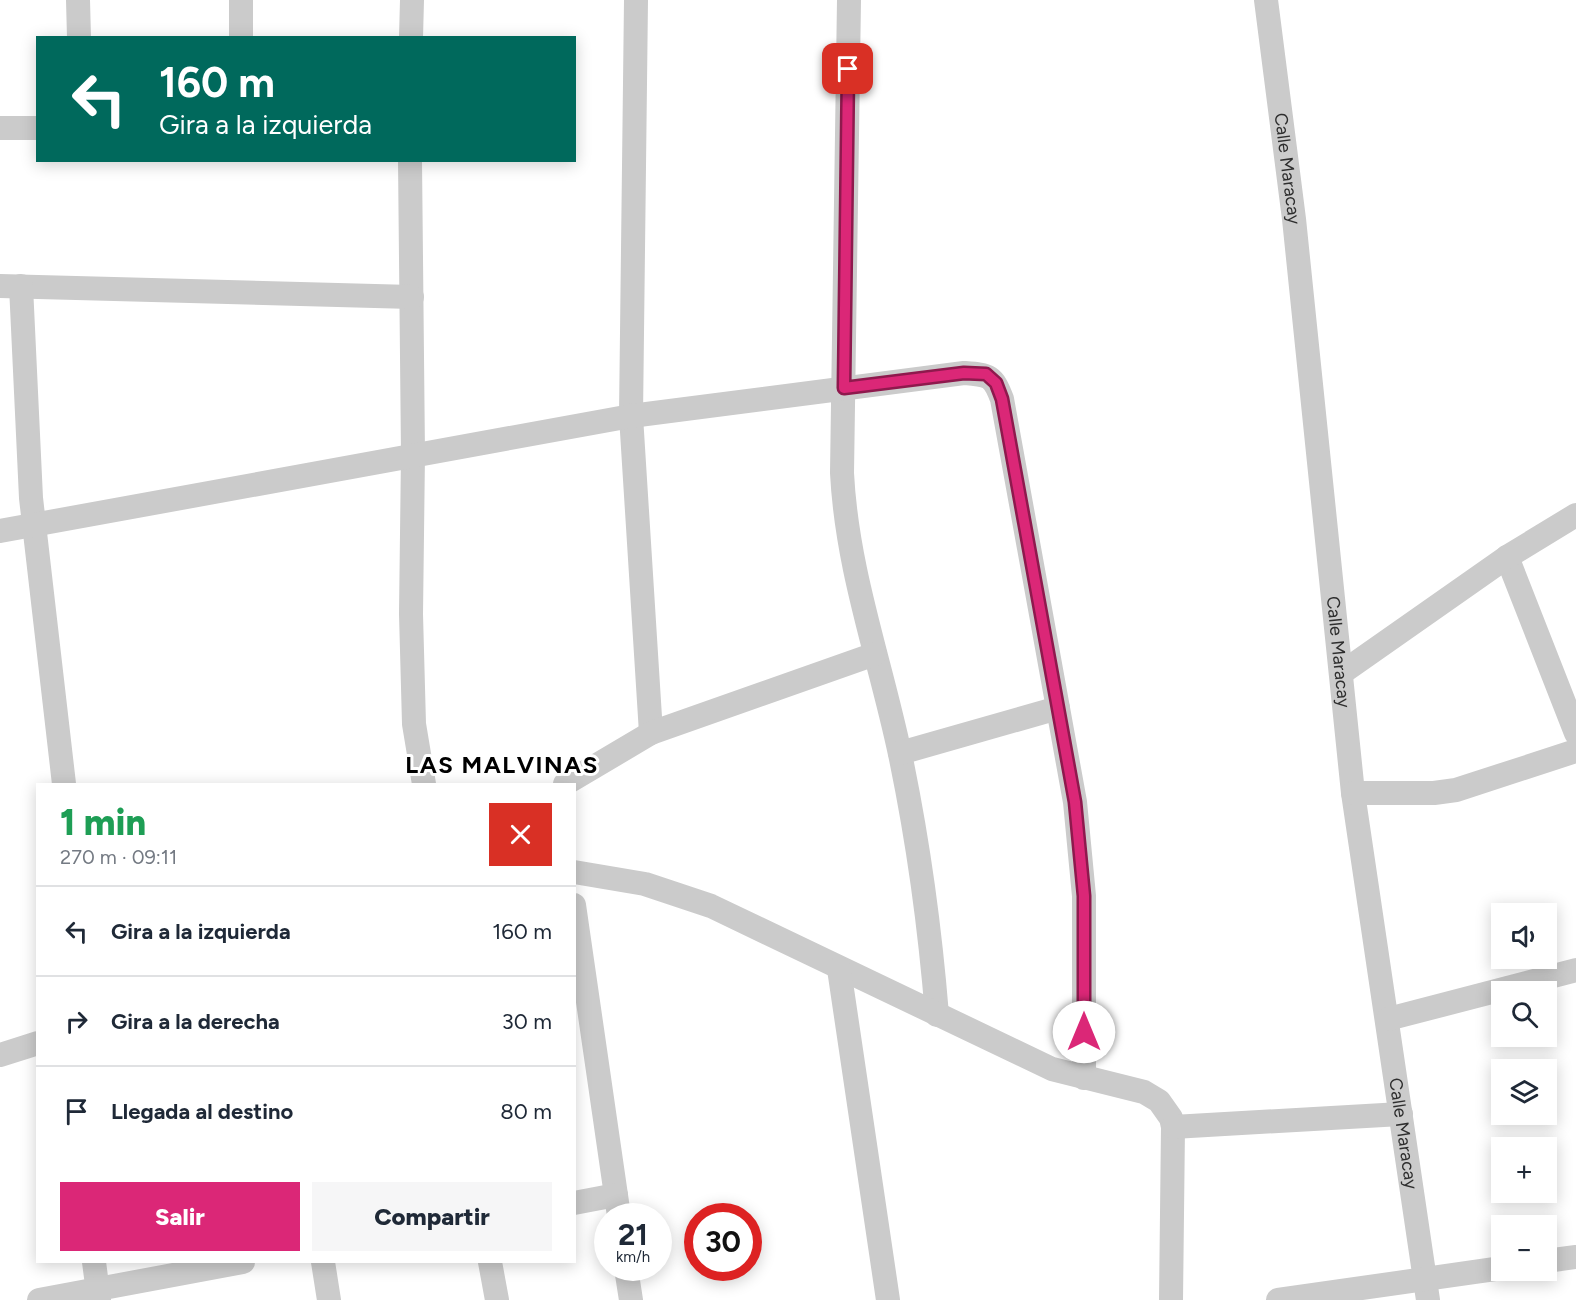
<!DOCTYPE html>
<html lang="es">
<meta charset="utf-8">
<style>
body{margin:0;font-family:Figtree,sans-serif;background:#f6f6f7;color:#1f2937;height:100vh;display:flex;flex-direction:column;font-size:22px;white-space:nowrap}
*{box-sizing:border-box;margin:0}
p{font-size:20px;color:#747a83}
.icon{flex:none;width:33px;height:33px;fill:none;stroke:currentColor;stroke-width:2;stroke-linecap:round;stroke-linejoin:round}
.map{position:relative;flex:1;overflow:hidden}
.panel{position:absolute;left:36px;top:783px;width:540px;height:480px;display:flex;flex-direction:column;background:#fff;border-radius:0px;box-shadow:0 3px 15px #0003}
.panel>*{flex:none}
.hud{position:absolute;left:36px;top:36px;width:540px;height:126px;border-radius:0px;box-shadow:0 3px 15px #0003;background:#00695c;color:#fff;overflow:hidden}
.fabs{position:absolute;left:1491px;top:903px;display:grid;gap:12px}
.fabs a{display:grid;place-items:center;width:66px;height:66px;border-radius:0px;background:#fff;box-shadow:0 3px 15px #0003;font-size:30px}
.speed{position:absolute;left:594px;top:1203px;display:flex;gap:12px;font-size:30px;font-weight:700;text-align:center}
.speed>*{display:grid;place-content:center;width:78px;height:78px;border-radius:50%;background:#fff;box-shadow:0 3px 15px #0003;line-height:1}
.speed small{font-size:15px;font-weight:400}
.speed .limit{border:9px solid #d22;background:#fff;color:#111}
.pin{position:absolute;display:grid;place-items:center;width:51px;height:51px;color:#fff;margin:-26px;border-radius:12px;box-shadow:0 3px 9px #0006}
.me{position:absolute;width:66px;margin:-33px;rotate:0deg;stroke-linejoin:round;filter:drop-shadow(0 0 4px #0008)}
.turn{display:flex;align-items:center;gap:21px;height:126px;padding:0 24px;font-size:27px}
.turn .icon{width:78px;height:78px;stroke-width:2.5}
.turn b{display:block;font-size:42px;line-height:51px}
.round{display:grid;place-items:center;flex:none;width:63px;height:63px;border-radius:0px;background:#f6f6f7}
.headline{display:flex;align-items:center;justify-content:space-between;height:102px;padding:0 24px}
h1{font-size:36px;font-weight:800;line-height:45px;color:#1e9e55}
.button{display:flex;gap:12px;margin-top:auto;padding:12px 24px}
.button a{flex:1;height:69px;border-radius:0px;background:#db2777;color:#fff;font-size:24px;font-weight:800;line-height:69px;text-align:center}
.button a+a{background:#f6f6f7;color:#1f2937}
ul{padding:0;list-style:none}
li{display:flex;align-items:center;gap:18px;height:90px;padding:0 24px;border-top:2px solid #e0e1e3}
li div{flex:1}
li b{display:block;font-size:22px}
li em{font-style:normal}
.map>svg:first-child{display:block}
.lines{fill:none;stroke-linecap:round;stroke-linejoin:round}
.street{stroke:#cbcbcb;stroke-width:24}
.route-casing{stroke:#8e194d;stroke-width:15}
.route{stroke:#db2777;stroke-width:10}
.labels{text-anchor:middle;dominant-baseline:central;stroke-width:6;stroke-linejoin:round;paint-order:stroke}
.street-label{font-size:18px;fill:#2e2e2e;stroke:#fff}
.district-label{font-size:24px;font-weight:bold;letter-spacing:1.5px;fill:#000;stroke:#fff}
</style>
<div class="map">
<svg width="1576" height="1300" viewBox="0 0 1576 1300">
<rect width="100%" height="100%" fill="#fff"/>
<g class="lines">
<g class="street">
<path d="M 78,0 L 79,38"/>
<path d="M 636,0 L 631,416 L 651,733"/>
<path d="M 849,0 L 842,473 C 847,571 880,659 900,754 C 918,840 930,928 937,1015"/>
<path id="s1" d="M 1266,0 L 1294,219 L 1353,793 L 1428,1300"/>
<path d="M 241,38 L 241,0"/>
<path d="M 411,38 L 412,0"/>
<path d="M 0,128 L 38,128"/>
<path d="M 410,160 L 413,454 L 411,614 L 414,724 L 424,784"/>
<path d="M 0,286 L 412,297"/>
<path d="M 21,286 L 31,498 L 64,784"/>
<path d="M 0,531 L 631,416 L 964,373 C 989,375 993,375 1002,399 L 1075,802 L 1084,896 L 1084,1078"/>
<path d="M 1507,557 L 1576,733"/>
<path d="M 1343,672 L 1507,557 L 1576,515"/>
<path d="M 900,753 L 1058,708"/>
<path d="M 565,784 L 651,733 L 875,654"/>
<path d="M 1353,793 L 1434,793 L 1456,790 L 1576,751"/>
<path d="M 574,872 L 645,884 L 711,906 L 1052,1069 L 1144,1092 L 1159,1101 L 1171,1118 L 1173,1127 L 1171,1300"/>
<path d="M 574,905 L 619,1216"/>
<path d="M 839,969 L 888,1300"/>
<path d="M 1388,1019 L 1576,970"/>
<path d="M 0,1055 L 38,1043"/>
<path d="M 1173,1127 L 1401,1114"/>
<path d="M 574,1203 L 616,1195"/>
<path d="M 1546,1261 L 1576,1257"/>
<path d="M 94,1262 L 99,1300"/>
<path d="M 323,1262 L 329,1300"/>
<path d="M 490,1262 L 497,1300"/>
<path d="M 626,1268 L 631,1300"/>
<path d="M 39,1300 L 243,1262"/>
<path d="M 1278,1300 L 1502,1268"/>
</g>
</g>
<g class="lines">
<defs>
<path id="route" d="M 848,69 L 844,388 L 964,373 L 986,374 L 996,383 L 1002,399 L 1075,802 L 1084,896 L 1084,1032"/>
</defs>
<use href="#route" class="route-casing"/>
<use href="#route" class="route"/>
</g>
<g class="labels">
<g class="street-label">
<text stroke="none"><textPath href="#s1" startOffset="170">Calle Maracay</textPath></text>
<text stroke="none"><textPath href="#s1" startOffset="656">Calle Maracay</textPath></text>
<text stroke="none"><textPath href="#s1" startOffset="1142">Calle Maracay</textPath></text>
</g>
<g class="district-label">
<text x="502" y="764">LAS MALVINAS</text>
</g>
</g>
</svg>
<div class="fabs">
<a><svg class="icon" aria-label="sound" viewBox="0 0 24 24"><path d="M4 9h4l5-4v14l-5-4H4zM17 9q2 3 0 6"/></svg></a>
<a><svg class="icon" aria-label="search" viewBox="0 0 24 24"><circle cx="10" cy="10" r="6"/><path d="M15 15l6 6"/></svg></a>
<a><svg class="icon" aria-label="layers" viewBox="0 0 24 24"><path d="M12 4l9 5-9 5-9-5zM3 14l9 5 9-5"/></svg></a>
<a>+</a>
<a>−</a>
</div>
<div class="speed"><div>21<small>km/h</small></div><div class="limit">30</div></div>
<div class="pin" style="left:848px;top:69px;background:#d93025"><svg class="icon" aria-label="arrive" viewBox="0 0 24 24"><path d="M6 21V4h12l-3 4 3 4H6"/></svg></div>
<svg class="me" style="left:1084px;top:1032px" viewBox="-20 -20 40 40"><circle r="19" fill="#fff"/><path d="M0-13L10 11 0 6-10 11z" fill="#db2777"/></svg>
<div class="hud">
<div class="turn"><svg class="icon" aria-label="left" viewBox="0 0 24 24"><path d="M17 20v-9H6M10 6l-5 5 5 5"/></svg><div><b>160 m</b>Gira a la izquierda</div></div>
</div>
<section class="panel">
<div class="headline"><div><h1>1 min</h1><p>270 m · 09:11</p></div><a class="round" style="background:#d93025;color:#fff"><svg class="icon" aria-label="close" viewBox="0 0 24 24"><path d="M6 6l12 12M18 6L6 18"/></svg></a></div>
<ul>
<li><svg class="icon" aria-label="left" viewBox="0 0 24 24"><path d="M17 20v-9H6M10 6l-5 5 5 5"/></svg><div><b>Gira a la izquierda</b></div><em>160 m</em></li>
<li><svg class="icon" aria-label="right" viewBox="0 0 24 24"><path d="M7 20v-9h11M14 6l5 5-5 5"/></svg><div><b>Gira a la derecha</b></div><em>30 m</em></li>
<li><svg class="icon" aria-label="arrive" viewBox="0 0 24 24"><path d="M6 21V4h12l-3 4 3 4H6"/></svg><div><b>Llegada al destino</b></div><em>80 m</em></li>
</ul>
<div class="button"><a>Salir</a><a>Compartir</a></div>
</section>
</div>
